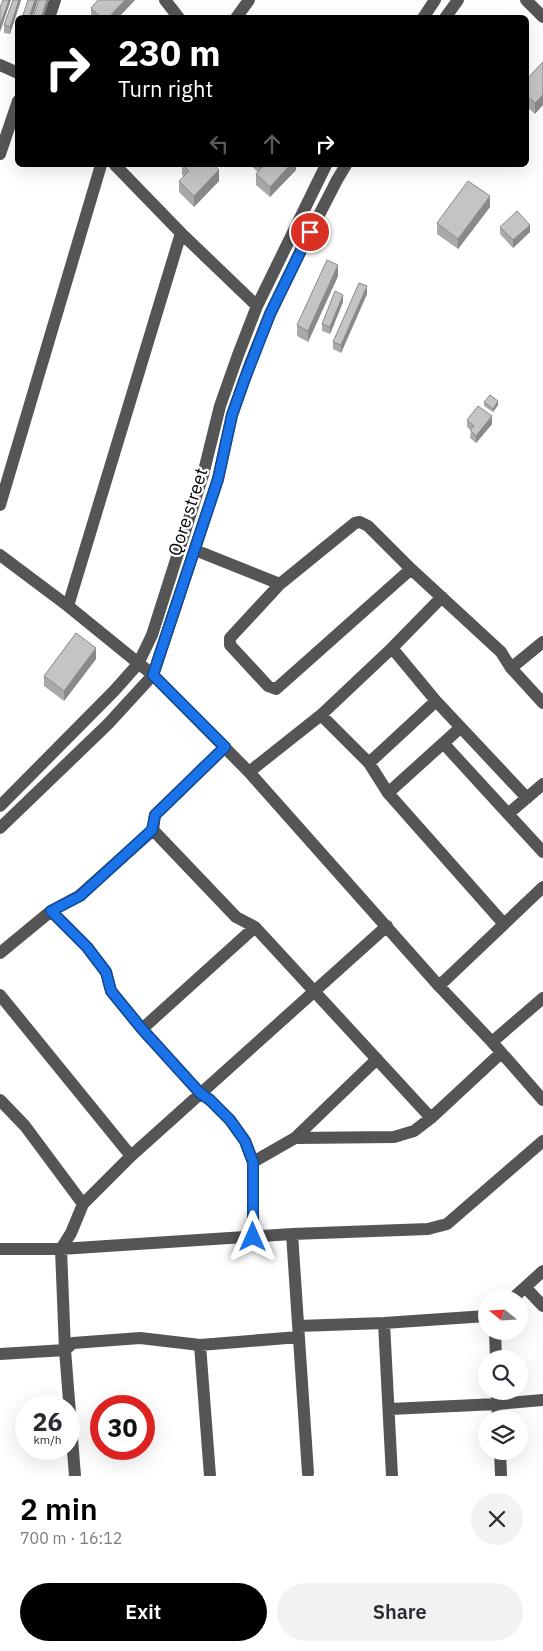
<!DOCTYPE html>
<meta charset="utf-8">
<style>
:root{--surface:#fff;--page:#f2f2f3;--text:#2b2b33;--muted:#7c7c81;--accent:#000}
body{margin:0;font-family:"IBM Plex Sans",sans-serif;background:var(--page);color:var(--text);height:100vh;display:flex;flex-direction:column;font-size:19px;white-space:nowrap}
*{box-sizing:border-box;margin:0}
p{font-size:16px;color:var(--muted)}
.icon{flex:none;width:28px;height:28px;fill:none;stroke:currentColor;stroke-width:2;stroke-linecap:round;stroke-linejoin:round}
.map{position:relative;height:1476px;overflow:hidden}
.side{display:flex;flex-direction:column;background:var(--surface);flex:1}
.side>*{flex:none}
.guide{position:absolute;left:15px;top:15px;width:514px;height:152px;border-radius:8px;box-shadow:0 5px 20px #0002;background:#000;color:#fff;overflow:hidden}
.needle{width:32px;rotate:288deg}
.buttons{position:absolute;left:478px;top:1290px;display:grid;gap:10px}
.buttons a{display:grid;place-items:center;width:50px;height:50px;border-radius:50%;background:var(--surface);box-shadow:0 5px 20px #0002;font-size:25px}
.speed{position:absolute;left:15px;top:1395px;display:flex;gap:10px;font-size:25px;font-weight:700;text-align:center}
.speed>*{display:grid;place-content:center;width:65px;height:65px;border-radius:50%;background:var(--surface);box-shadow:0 5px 20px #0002;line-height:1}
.speed small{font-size:12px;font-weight:400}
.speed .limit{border:8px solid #d22;background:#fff;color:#111}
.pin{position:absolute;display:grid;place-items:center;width:42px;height:42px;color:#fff;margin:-21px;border:2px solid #fff;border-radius:50%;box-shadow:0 1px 5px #0007}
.me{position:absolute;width:55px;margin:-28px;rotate:0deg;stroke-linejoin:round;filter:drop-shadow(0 0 4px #0008)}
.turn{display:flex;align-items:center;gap:18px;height:105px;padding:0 20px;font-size:22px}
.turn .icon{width:65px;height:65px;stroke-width:2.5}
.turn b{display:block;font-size:35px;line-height:42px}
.lanes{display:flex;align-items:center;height:48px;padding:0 20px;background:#0003;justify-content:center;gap:25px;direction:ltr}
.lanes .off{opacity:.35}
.round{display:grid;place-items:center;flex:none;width:52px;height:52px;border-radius:26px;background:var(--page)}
.summary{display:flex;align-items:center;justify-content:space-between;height:85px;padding:0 20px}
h1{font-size:30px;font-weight:600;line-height:38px;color:var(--accent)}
.primary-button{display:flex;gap:10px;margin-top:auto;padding:10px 20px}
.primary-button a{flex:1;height:58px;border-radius:30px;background:var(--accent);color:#fff;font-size:20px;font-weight:600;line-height:58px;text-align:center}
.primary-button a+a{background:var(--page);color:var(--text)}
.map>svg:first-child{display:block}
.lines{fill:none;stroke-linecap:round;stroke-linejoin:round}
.minor{stroke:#555;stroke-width:12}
.wall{fill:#a9a9a9}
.shaded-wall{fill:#898989}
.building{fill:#c4c4c4;stroke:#898989}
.route-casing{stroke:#114b97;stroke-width:12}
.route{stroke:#1a73e8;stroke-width:9}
.labels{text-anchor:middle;stroke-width:4.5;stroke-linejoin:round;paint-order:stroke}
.street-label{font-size:18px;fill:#000;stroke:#fff}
</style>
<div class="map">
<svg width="543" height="1476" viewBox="0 0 543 1476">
<rect width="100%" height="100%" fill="#fff"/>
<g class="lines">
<path class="minor" d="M165 0 179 18
M526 0 543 17
M49 18 55 0
M236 18 249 0
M423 18 435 0
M445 18 458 0
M0 65 18 73
M0 154 18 101
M115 165 181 233 257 306
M0 505 101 165
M195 550 280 584
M0 555 68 606 153 675 249 772 439 986 492 1042 543 1100
M411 569 276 689 268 686 230 645V638L280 584 355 523 360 522 368 526 411 569 501 652 511 668 543 703
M68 606 181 233
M392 648 436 701 527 798
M511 668 543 642
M321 715 369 763 388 793 504 924
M444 744 543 852
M369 763 436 701
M249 772 321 715 392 648 442 597
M388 793 460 728
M0 806 114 691 138 664 152 635 181 544 203 475 220 406 238 355 257 306 326 165
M508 814 543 784
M0 828 108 724 153 675 218 479 232 415 250 364 270 314 301 250 337 180 346 165
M153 830 236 917 255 927 431 1118
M51 911 87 947 106 972 111 991 142 1029 200 1093 210 1100 230 1120 245 1141 253 1162V1237
M0 953 51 911 79 896 153 830 155 815 225 747
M439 986 543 887
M0 995 131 1156
M142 1029 255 927
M492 1042 543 998
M0 1100 25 1126 83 1204
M295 1138 394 1137 414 1131 431 1118 501 1053
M253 1162 295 1138 377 1059
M292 1234 308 1473
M0 1249H61L292 1234 428 1229 447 1224 543 1141
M525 1287 543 1306
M512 1299 543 1271
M384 1323 392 1476
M298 1326 384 1323 486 1316
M495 1331 496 1359
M200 1345 210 1476
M0 1354 65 1350 73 1343 140 1338 200 1345 299 1337
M497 1391 498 1419
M390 1409 497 1404 543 1400
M500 1451 501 1475
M75 1476 65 1350 61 1249 71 1233 83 1204 131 1156 387 926"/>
</g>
<path class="wall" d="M13 0H21L10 34 4 33V25Z
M135 0 118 18H91V8Z
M543 62 535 114 526 106V80Z
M182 165H214L219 181 194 207 179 192V181L184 176 182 175Z
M250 165H296V170L270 197 256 185V174L258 172Z
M490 207 458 249 437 234V223Z
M500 227 530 232 513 248 500 234Z
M338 276 308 342 297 336V325Z
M367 294 341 353 333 349V342Z
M343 302 330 334 322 331V324Z
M484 402 498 405 493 412 484 406Z
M467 420 492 424 476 443 470 438 471 430 467 427Z
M96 659 64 701 44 686V676Z"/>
<path class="shaded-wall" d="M9 0H11L0 32V25Z
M19 0H21L10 34V27Z
M35 0H38L32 18H29Z
M47 0H48V3L43 18H41Z
M125 0H135L118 18H108Z
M543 95V105L535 114V103Z
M290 165H296V170L270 197V187Z
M219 170V181L194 207V196Z
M490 196V207L458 249V239Z
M530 225V232L513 248V240Z
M338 265V276L308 342V331Z
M367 286V294L341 353V345Z
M343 295V302L330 334V327Z
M498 401V405L493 412V409Z
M492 416V424L476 443V436Z
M96 648V659L64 701V691Z"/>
<path class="building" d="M3 0H9L0 25V7Z
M13 0H19L10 27 4 25Z
M28 0H35L29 18H22Z
M39 0H47L41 18H33Z
M98 0H125L108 18H101L91 8Z
M543 62V95L535 103 526 95V80Z
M183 165H214L219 170 194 196 179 181 189 171Z
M258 165H264L261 168Z
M264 165H290L270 187 256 174Z
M468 181 490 196 458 239 437 223Z
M517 211 530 225 513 240 500 227Z
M327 260 338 265 308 331 297 325Z
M359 283 367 286 341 345 333 342Z
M335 291 343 295 330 327 322 324Z
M490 395 498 401 493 409 484 402Z
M478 406 492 416 476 436 470 430 474 426 467 420Z
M76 633 96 648 64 691 44 676Z"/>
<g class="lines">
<defs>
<path id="route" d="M253 1237V1162L245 1141 230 1120 210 1100 200 1093 142 1029 111 991 106 972 87 947 51 911 80 896 152 830 155 815 225 747 153 675 218 479 232 415 244 381 270 314 310 232"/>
</defs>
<use href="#route" class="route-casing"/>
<use href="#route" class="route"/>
</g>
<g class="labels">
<g class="street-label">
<text transform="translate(188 512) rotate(-72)" y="6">Qore street</text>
</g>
</g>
</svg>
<div class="buttons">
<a><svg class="needle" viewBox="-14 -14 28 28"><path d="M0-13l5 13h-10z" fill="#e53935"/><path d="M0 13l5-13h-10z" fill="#7c7c81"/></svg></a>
<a><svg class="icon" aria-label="search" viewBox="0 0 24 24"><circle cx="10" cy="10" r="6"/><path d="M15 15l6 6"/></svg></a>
<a><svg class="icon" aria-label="layers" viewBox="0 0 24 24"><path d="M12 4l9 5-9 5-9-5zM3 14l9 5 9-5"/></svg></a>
</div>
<div class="speed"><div>26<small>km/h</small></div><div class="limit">30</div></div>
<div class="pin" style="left:310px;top:232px;background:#d93025"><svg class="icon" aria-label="arrive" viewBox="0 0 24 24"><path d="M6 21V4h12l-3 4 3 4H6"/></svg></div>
<svg class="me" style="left:253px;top:1237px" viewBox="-20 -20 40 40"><path d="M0-17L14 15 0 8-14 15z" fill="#1a73e8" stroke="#fff" stroke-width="4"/></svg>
<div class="guide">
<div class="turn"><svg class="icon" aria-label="right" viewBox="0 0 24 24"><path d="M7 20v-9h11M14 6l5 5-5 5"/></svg><div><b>230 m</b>Turn right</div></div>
<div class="lanes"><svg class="icon off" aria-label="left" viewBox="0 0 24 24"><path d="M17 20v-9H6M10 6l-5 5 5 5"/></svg><svg class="icon off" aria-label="ahead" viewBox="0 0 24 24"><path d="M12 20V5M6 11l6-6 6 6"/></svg><svg class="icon" aria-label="right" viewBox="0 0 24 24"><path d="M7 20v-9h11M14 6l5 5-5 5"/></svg></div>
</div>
</div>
<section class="side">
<div class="summary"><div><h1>2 min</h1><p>700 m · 16:12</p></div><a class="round"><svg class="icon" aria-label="close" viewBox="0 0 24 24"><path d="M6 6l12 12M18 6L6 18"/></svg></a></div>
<div class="primary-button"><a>Exit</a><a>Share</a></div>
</section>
